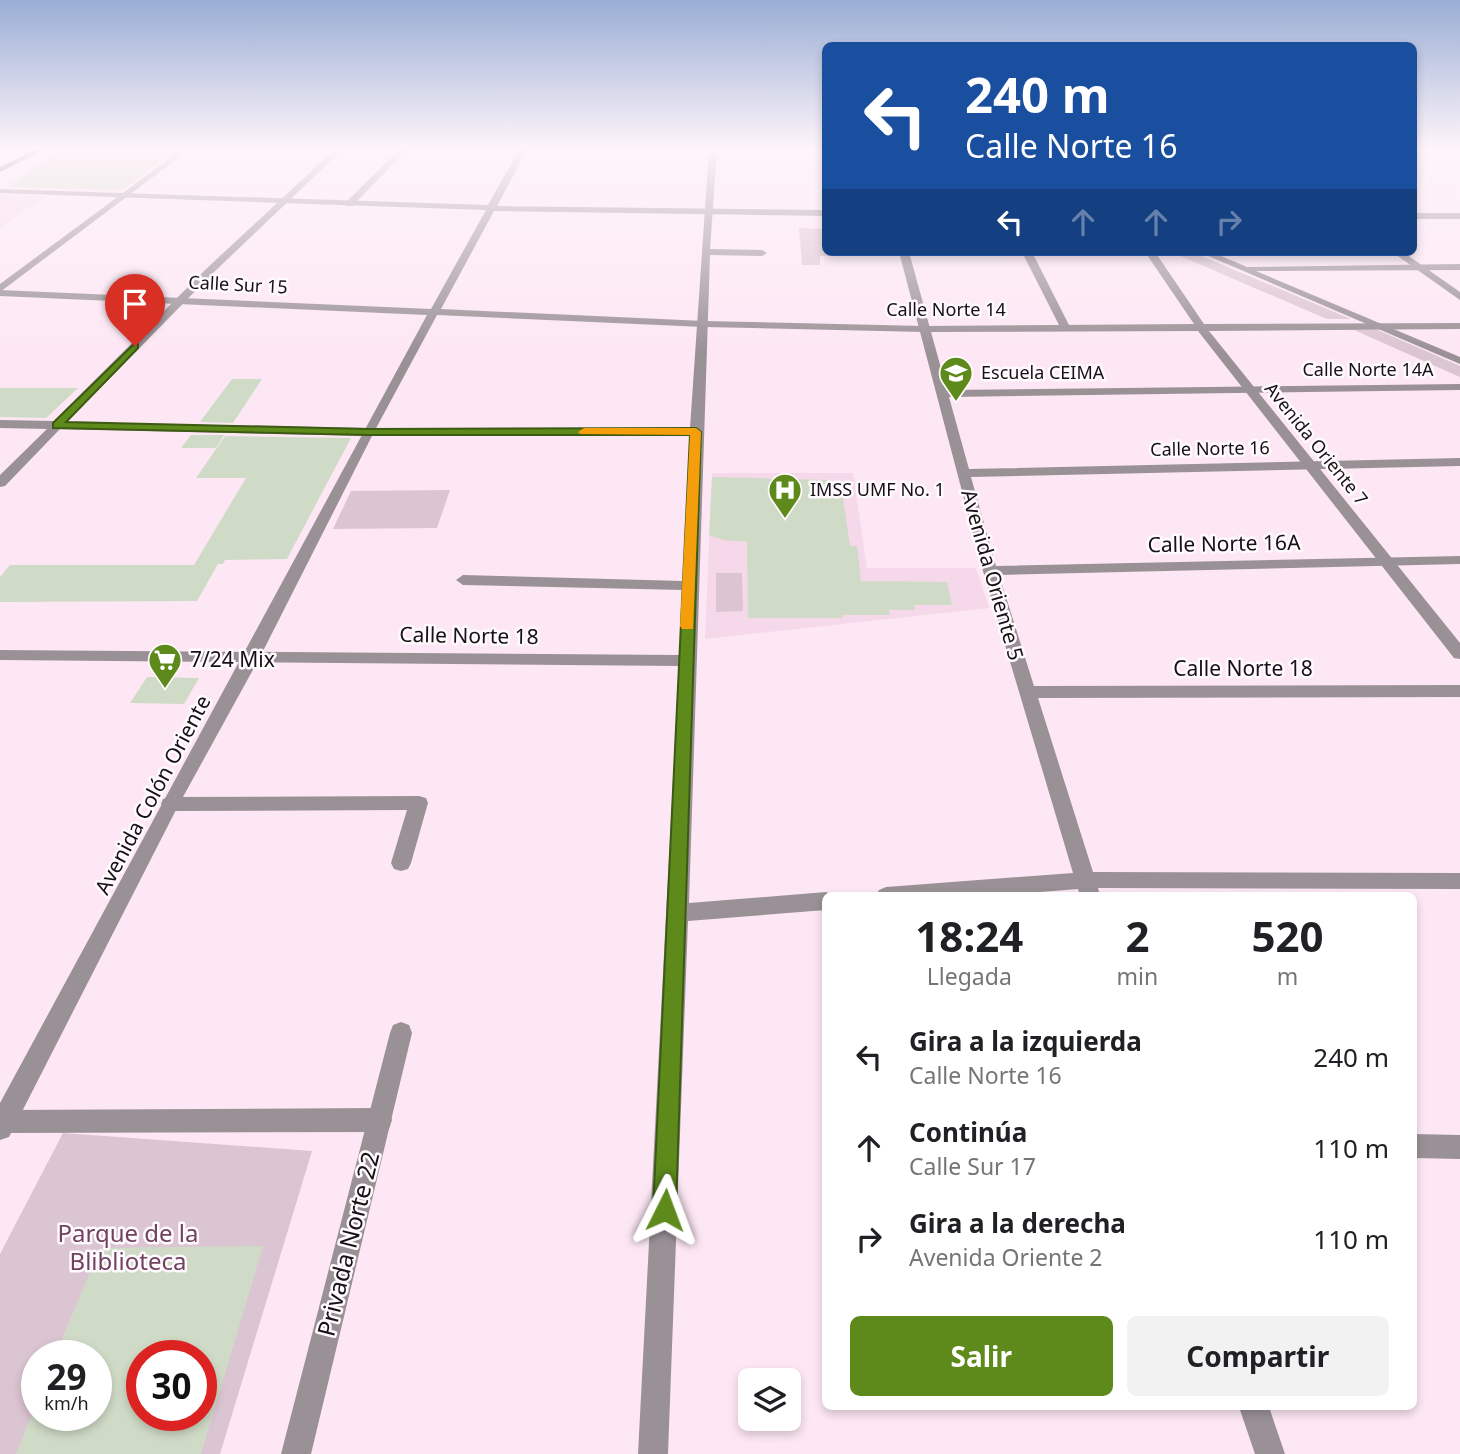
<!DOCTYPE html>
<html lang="es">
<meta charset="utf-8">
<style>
:root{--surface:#fff;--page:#f2f2f2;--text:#202124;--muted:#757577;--accent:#5d8a1b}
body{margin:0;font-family:"Noto Sans",sans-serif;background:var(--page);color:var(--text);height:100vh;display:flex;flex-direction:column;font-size:26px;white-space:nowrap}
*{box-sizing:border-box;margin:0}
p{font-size:23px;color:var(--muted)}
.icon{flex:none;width:38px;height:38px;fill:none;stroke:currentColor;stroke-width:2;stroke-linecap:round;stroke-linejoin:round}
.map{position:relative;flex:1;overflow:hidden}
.panel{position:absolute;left:822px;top:892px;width:595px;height:518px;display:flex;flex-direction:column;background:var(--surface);border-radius:10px;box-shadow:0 4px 10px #0003}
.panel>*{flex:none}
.top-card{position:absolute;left:822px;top:42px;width:595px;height:214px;border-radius:10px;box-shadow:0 4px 10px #0003;background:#1a4fa0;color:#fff;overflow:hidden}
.buttons{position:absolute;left:738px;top:1368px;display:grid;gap:14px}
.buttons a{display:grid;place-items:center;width:63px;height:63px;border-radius:10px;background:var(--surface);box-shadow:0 4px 10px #0003;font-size:35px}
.speed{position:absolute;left:21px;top:1340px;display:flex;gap:14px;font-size:35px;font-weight:700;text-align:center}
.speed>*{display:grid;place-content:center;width:91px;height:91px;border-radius:50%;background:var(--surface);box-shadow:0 4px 10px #0003;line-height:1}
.speed small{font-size:18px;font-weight:400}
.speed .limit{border:10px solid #d22;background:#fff;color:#111}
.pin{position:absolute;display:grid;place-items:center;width:60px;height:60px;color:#fff;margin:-72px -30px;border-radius:50% 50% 50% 0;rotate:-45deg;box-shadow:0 0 7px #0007}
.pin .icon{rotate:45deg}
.me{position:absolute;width:77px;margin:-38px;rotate:3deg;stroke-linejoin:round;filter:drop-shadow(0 0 5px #0008)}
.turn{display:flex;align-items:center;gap:24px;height:147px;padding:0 28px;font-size:32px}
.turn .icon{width:91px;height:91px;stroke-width:2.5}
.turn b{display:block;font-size:49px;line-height:60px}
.lanes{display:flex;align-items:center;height:66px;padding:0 28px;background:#0003;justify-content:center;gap:35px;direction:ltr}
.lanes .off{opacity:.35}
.eta{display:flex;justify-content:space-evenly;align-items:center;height:119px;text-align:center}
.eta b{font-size:42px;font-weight:700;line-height:49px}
.primary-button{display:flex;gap:14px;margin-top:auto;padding:14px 28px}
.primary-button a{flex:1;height:80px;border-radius:10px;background:var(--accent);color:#fff;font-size:28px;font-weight:700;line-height:80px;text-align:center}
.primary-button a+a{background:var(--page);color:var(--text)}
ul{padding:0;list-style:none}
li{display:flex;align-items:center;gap:21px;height:91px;padding:0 28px}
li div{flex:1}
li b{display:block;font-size:26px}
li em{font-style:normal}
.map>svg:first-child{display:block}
.built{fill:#f5d9ea}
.green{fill:#dcc5d2;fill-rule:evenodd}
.building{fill:#d0dbc7;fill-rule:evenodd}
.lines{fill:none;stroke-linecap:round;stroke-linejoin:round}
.pedestrian{fill:#9a9196;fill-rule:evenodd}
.minor{fill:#9a9196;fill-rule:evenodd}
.tertiary{fill:#9a9196;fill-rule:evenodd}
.primary{fill:#55464f;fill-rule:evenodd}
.route{fill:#5d8a1b;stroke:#3c5a12;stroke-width:2}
.slow{fill:#f59e0b}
.labels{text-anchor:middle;stroke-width:5;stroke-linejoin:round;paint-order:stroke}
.far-street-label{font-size:18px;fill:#171014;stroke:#fffafd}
.far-poi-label{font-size:18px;fill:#171014;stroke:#fffafd;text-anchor:start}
.street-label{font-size:21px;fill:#171014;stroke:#fffafd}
.poi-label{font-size:21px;fill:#171014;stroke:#fffafd;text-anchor:start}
.near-park-label{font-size:24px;fill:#714260;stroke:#fffafd}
.near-street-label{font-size:24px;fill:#171014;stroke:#fffafd}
</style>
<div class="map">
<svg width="1460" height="1454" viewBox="0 0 1460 1454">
<rect width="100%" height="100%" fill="#fde7f4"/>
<path class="built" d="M406 150H513L510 155H402Z
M0 195 48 196 0 227Z
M712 473H853L867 568H976L989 608 705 639Z"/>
<path class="green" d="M799 228 826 229V252H885L886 256H820V265H802Z
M1171 252H1192L1351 319H1327Z
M1354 330H1378L1460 366V377Z
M450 490 437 528 333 529 351 491Z
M716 573H742L743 611 716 612Z
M63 1133 312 1151 220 1454H0V1254ZM37 1356H96V1416H37ZM142 1356H201V1416H142Z"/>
<path class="building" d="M59 150H177L122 190 8 187Z
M232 379H262L233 423 200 422Z
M0 388H78L46 418 0 417Z
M191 435H224L216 448H181Z
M225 436 351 438 287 559 225 560 223 564H218L197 601 0 602V577L10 565H194L246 478H196Z
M712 477 827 480 829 497H843L850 546H857L861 581 947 582 952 605H914L915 610H889L890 615H842L843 618H748L747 542 723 540 709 535Z
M147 677 199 678 184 704 130 703Z
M263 1246 201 1454H16L31 1416H96V1356H55L100 1248ZM142 1356H201V1416H142Z"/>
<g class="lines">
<path class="pedestrian" d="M380 1108 389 1111 392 1120 389 1129 380 1132 0 1133V1111L3 1110Z"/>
<path class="minor" d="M181 150H189L0 292V284Z
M334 150H342L212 274 67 422 368 428H690L709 150H717L710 249 762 250 767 253 762 256 710 255 689 903 826 892 834 896H826V910L688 921 668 1454H638L679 666 0 660V650L680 655 683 590 463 585 456 580 463 575 683 581 690 436H368L60 429 5 486 0 487V475L47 429 0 428V420L54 421 205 270Z
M399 150H407L352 206H346V202Z
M1414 213H1460V219H1414Z
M899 252H909L947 390 1460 384V390L949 397 969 469 1460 458V466L971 477 996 566 1460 556V564L999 575 1034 686 1460 685V697L1038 698 1093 872 1460 873V889L1098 888 1100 896H1080L1078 889 991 896H876L879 890 886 887 1073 873 983 571Z
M1022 252H1032L1070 327 1069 329 1060 327Z
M1199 252H1212L1247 267 1460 264V270L1256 271 1460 357V364Z
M419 796 426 798 428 803 411 863 408 869 401 871 394 869 391 863 407 810 170 811 163 809 161 804 163 799 170 797Z
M401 1022 409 1025 412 1033 311 1454H281L390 1033 393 1025Z
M1414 1134 1460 1135V1159L1414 1158Z
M1239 1407H1269L1285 1454H1255Z"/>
<path class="tertiary" d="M519 150H527L497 206 826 210V216L494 211 441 309 704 321 924 326 1194 324 1145 252H1155L1204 324 1460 323V329L1209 331 1460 643V659L1454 658 1198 331 924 332 704 327 437 315 374 432 260 657 178 806 9 1137 0 1140V1103L427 315 0 296V290L431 309 486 210 0 193V189L488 205Z
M1392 252H1403L1460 292V300Z"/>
<path class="primary" d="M35 150H44L0 172V167Z"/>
</g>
<linearGradient id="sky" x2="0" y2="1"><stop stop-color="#9aaed5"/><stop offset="0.42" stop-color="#fef4fa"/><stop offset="1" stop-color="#fef4fa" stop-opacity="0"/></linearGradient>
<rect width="1460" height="353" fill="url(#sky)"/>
<path class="route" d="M135 343 138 344V348L66 422 368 429 696 428 701 432 676 1210 673 1219 665 1222 656 1219 653 1210 690 435H368L53 428V423Z"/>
<path class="slow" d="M584 428H696L701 432 693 629H682L680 626 690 435 580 434 578 432Z"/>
<defs>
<symbol id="school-pin" viewBox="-11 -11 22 30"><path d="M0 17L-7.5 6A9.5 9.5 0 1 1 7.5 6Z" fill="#5d8a1b" stroke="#fffafd"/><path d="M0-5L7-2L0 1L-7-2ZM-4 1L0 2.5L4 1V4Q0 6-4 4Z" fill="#fff"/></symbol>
<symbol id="hospital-pin" viewBox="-11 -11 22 30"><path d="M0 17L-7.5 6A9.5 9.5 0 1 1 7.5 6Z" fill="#5d8a1b" stroke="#fffafd"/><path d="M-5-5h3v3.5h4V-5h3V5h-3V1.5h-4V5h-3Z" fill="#fff"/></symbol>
<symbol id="supermarket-pin" viewBox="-11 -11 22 30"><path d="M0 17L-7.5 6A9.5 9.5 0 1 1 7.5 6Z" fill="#5d8a1b" stroke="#fffafd"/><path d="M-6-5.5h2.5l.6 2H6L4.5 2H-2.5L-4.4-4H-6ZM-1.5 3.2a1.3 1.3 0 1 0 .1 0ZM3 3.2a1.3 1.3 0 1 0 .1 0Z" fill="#fff"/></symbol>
</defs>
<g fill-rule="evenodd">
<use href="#school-pin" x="937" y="354" width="38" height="52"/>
<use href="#hospital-pin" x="766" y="471" width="38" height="52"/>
<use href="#supermarket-pin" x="146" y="641" width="38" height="52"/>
</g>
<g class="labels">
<g class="far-street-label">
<text transform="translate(238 285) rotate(3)" y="6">Calle Sur 15</text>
<text x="946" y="316">Calle Norte 14</text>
<text x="1368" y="376">Calle Norte 14A</text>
<text transform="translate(1316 444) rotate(51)" y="6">Avenida Oriente 7</text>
<text transform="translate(1210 449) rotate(-1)" y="6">Calle Norte 16</text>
</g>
<g class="far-poi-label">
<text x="981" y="379">Escuela CEIMA</text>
<text x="810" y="496">IMSS UMF No. 1</text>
</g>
<g class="street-label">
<text transform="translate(1224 544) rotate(-1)" y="7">Calle Norte 16A</text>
<text transform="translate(992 575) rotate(74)" y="7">Avenida Oriente 5</text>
<text transform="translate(469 636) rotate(1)" y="7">Calle Norte 18</text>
<text x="1243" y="676">Calle Norte 18</text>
<text transform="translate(153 795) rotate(-62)" y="7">Avenida Colón Oriente</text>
</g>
<g class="poi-label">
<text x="190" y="667">7/24 Mix</text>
</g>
<g class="near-park-label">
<text x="128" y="1242">Parque de la<tspan x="128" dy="28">Bliblioteca</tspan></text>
</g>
<g class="near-street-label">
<text transform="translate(349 1244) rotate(-76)" y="8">Privada Norte 22</text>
</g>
</g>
</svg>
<div class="buttons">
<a><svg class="icon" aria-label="layers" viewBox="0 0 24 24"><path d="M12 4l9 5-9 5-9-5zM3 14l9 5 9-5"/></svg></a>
</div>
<div class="speed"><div>29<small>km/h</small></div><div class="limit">30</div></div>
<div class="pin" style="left:135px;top:346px;background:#d93025"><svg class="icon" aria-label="arrive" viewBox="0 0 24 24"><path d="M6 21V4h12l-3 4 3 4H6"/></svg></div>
<svg class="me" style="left:665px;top:1210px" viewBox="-20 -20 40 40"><path d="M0-17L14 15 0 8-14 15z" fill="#5d8a1b" stroke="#fff" stroke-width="4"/></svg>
<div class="top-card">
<div class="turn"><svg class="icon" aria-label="left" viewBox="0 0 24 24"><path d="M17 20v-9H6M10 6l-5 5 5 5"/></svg><div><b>240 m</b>Calle Norte 16</div></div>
<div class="lanes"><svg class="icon" aria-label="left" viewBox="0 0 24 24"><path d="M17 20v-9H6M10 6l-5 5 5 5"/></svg><svg class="icon off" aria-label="ahead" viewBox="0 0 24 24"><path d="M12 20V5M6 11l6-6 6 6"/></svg><svg class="icon off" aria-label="ahead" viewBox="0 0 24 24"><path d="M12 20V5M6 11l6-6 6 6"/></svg><svg class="icon off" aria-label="right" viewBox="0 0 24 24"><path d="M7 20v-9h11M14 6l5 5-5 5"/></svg></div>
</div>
<section class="panel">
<div class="eta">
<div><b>18:24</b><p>Llegada</p></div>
<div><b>2</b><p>min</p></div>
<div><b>520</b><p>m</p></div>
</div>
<ul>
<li><svg class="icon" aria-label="left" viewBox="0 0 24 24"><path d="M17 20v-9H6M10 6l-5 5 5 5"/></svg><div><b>Gira a la izquierda</b><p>Calle Norte 16</p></div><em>240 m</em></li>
<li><svg class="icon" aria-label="ahead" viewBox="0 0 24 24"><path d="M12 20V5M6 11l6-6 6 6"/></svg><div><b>Continúa</b><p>Calle Sur 17</p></div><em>110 m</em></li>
<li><svg class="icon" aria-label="right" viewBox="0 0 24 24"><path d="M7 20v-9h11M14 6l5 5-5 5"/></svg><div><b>Gira a la derecha</b><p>Avenida Oriente 2</p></div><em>110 m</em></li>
</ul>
<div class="primary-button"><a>Salir</a><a>Compartir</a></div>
</section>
</div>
